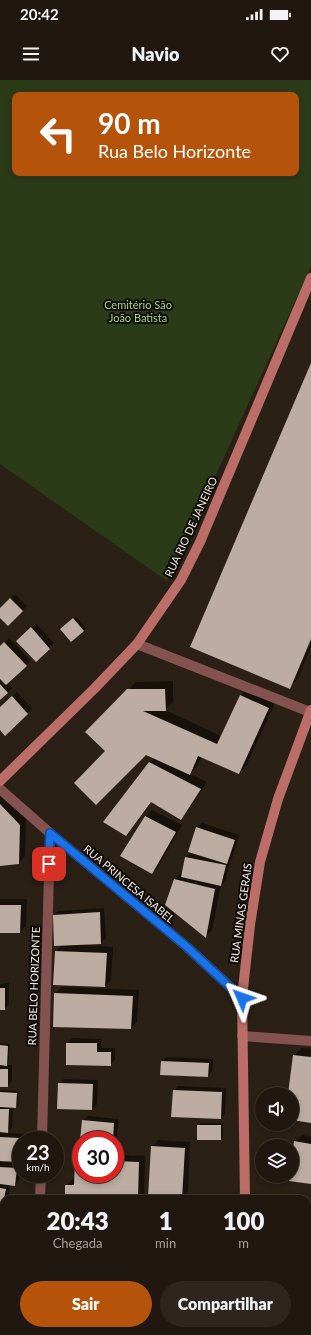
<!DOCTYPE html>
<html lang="pt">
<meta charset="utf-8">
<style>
:root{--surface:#201810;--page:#2d251e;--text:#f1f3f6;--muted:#a2a09f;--line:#3d3730;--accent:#b45309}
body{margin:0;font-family:Lato,sans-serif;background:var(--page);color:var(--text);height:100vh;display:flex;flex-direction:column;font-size:15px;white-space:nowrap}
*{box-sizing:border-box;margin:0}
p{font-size:13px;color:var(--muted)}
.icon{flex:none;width:22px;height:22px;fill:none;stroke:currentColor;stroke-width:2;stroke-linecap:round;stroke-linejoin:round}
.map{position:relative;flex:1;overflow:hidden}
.panel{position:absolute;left:0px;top:1115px;width:311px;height:140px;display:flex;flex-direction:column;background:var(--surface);border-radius:12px 12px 0 0;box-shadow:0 2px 6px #0003,0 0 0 1px var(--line)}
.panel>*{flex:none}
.guide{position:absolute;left:12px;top:12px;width:287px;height:84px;border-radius:8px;box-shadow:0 2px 6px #0003,0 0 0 1px var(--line);background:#b45309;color:#fff;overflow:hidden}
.tools{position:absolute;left:255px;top:1007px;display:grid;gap:8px}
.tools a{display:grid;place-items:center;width:44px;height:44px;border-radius:50%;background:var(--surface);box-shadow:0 2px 6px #0003,0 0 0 1px var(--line);font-size:20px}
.speed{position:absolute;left:12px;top:1051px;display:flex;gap:8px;font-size:20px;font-weight:700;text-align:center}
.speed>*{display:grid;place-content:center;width:52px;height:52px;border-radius:50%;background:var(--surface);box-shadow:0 2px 6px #0003,0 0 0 1px var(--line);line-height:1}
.speed small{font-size:10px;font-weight:400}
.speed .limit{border:6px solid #d22;background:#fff;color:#111}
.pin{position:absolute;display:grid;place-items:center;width:34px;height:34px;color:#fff;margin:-17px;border-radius:8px;box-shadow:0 2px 6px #0006}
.me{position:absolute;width:44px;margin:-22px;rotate:313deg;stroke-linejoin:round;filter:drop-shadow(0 0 3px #0008)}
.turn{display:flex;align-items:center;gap:14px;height:84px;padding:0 20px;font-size:18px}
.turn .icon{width:52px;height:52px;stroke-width:2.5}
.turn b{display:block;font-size:28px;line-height:34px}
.eta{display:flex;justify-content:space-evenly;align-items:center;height:68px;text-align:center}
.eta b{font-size:24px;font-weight:800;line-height:28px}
.action{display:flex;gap:8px;margin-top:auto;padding:8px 20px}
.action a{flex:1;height:46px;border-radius:24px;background:var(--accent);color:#fff;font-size:16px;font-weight:800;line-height:46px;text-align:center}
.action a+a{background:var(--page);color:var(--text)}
.status{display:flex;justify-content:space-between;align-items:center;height:28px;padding:0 20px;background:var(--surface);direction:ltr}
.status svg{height:11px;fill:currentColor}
header{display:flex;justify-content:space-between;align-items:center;height:52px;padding:0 20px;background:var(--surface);font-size:18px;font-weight:800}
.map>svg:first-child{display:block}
.green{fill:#2b3b18;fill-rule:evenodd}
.shadow{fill:#0007}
.building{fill:#bcaca1}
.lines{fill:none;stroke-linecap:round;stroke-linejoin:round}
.lane{stroke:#84534f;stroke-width:10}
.street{stroke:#84534f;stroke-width:10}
.secondary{stroke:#bb6d67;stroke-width:10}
.route-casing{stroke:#114b97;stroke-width:10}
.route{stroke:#1a73e8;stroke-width:7}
.labels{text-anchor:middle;stroke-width:4;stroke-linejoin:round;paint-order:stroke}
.park-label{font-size:11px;fill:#a7d07d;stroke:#0f0b07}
.street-label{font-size:11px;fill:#f2ebe4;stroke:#0f0b07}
</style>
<div class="status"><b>20:42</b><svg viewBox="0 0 49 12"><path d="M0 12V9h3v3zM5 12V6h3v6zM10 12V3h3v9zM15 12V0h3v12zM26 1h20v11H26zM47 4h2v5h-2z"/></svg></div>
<header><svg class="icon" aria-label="menu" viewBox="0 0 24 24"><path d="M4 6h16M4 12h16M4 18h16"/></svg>Navio<svg class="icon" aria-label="heart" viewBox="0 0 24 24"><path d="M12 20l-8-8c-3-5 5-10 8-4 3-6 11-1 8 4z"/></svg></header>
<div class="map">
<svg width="311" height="1255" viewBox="0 0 311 1255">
<rect width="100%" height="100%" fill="#2a2016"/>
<path class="green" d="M0 0H311V186L199 432 167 501 0 384ZM15 15H296V93H15Z"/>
<path class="shadow" d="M311 286V556L292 600H295L311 561V567L297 600 289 607Z
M15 514 27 526 8 545 0 536V529Z
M76 537 86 548 72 561 61 549Z
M36 544 54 563 36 581 17 561Z
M9 558 30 581 7 602 12 608 0 619V567Z
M173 601V622L165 630 221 656 240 616 248 608 276 621 246 686 239 693 202 676 197 686 190 694 207 702 187 732 181 738 152 722 132 748 126 755 149 683 154 678 146 674 107 671 87 652 136 602Z
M17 612 32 629 5 654 0 649V628Z
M1 712 26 739 25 776 19 783 0 785V713Z
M152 730 182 745 158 787 152 793 146 737Z
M202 743 239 755 232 778 230 780 226 800 221 805 212 850 206 856 166 825 175 799 181 793H183L186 777 192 772 197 748Z
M0 819H27L26 846 19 852H0Z
M104 828 106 858 101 863 83 864V865L113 867 111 900 105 906 54 904 56 871 62 865 54 835 58 831Z
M9 903V924L4 929H0V904Z
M62 907 139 910 137 942 131 948 55 913Z
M72 958 101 959V968H115V980L110 985 67 984V963Z
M0 963 10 964 8 983 6 985H12V1001L8 1006H0Z
M302 968 311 969V1042L292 1039V1014H289L294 975Z
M167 977 213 979 212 992 208 996 162 981Z
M64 999 98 1000 97 1024 92 1029 59 1004Z
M178 1006 226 1008 225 1034 220 1038 174 1010Z
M1 1010 19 1011 18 1025 16 1027H13L12 1047 6 1053 24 1054V1060H21V1078L18 1081 1 1080V1082L21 1084 19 1100 15 1105 10 1104 8 1118 17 1119H4V1251H19L18 1255H0V1011Z
M88 1036 119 1039 116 1060 115 1062V1060H81V1062L83 1041Z
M200 1043H223V1057L221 1059 198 1046Z
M302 1055 311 1057V1103L291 1096H292L295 1062Z
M158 1060 190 1062 188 1111 182 1118 152 1067Z
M115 1075 145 1076 144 1119H66V1106L73 1099H76V1080L81 1076V1094H115Z
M311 1129V1170H307V1133Z
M307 1175V1183H311V1215L307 1214Z
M307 1237H311V1255H280V1251H307Z
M120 1251H142V1255H120Z"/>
<path class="building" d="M311 283V559L290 609 190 567Z
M10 518 23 531 8 546 0 538V528Z
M73 538 84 551 71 562 60 549Z
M31 547 50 569 36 582 16 561Z
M4 562 27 586 6 605 0 599V566Z
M0 604 8 613 0 620Z
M127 609H165L166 631H143L217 664 240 615 269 628 239 694 198 676 190 695 146 675 96 725 74 703 105 671 85 652Z
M12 616 28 634 5 656 0 650V627Z
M149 682 201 709 181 740 151 722 126 756 103 742Z
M0 724 20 745 19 784 0 786Z
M145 736 176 752 152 794 120 776Z
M196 747 235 760 227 784 188 772Z
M185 777 226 785 221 806 181 797Z
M174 799 215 809 206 858 165 825Z
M0 825H21L20 853H0Z
M100 832 101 864 54 866 53 835Z
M55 871 107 873 105 907 53 905Z
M0 908H5V930H0Z
M54 913 133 916 131 949 53 947Z
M66 963H97V972H111V986L66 985Z
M0 965 8 966 7 986 0 985Z
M293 975 311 977V1043L292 1040V1014H288Z
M161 981 209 983 208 997 160 995Z
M0 989H8V1007H0Z
M58 1003 93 1004 92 1030 57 1029Z
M173 1010 222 1012 221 1039 171 1037Z
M0 1012 17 1013 16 1028 0 1027Z
M0 1029H9L8 1053 0 1052Z
M82 1040 114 1043 113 1060H80Z
M197 1045H221V1060H197Z
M0 1057 20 1058 19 1082 0 1081Z
M294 1061 311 1064V1104L289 1101 290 1096H292V1078Z
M151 1066 185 1068 182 1119 148 1117Z
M75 1080H81V1094H115V1081L139 1082 138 1119H65V1105H74Z
M0 1087 17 1088 15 1106 0 1104Z
M0 1108 6 1109 4 1119V1132H0Z
M307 1134H311V1171H307Z
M0 1137H4L3 1160 0 1159Z
M0 1160 4 1161V1181L0 1180Z
M0 1182H4V1216H0Z
M307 1189 311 1190V1216L307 1215Z
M0 1220 4 1221V1251H16L15 1255H0Z
M307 1243H311V1255H279V1251H307Z
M119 1251H138V1255H119Z"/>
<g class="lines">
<path class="lane" d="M137 564 310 632
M242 956 311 961"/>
<path class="street" d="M0 709 50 753 187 867 242 918
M42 1060 50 753
M40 1119 41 1094
M36 1255V1251"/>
<path class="secondary" d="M0 701 94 609 137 564 181 500 200 462 311 198
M245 1119 242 918 250 845 260 782 278 719 311 630
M247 1251V1255"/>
</g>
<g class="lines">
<defs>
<path id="route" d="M49 784 50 753 187 867 242 918"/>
</defs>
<use href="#route" class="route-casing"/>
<use href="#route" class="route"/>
</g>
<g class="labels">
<g class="park-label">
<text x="138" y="229">Cemitério São<tspan x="138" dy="13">João Batista</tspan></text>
</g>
<g class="street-label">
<text transform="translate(191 447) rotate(-65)" y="4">RUA RIO DE JANEIRO</text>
<text transform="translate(129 804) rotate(40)" y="4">RUA PRINCESA ISABEL</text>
<text transform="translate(241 833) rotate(-82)" y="4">RUA MINAS GERAIS</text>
<text transform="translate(34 906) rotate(-88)" y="4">RUA BELO HORIZONTE</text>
</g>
</g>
</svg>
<div class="tools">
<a><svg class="icon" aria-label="sound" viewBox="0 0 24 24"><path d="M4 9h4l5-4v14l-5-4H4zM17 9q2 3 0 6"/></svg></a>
<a><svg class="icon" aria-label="layers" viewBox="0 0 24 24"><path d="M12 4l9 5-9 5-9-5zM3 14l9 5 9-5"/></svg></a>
</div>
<div class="speed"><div>23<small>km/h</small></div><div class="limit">30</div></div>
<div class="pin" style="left:49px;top:784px;background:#d93025"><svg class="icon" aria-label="arrive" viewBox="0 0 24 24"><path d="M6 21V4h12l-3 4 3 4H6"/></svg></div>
<svg class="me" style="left:242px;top:918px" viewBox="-20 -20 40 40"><path d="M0-17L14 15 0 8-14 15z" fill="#1a73e8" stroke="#fff" stroke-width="4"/></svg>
<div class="guide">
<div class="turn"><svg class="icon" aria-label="left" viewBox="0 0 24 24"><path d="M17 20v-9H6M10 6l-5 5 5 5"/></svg><div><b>90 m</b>Rua Belo Horizonte</div></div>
</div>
<section class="panel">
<div class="eta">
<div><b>20:43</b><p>Chegada</p></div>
<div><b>1</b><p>min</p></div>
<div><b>100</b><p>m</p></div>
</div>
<div class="action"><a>Sair</a><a>Compartilhar</a></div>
</section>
</div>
